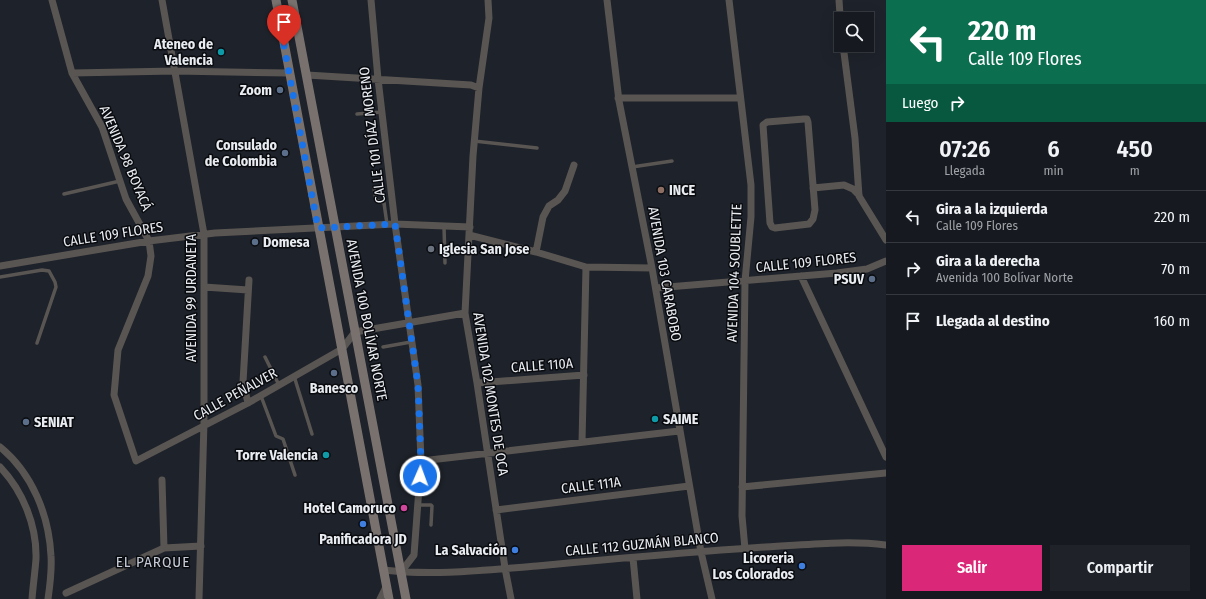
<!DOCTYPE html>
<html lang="es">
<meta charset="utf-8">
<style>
:root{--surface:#161a20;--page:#1f2329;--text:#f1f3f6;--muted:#9ea1a5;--line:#35383e;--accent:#db2777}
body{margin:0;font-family:"Fira Sans Condensed",sans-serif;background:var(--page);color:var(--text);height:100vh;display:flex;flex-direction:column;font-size:15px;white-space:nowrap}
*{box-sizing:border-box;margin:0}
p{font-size:13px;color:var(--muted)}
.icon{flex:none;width:22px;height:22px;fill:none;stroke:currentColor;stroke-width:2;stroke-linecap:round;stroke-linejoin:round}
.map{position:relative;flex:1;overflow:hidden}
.side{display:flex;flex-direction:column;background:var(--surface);width:320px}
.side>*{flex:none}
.hud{background:#0b6e4f;color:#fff;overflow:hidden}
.fabs{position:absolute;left:834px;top:12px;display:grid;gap:8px}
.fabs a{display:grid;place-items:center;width:40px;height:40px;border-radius:0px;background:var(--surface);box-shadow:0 4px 16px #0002,0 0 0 1px var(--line);font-size:20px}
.pin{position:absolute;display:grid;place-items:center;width:34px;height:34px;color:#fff;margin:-41px -17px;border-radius:50% 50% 50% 0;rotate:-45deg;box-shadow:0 0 4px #0007}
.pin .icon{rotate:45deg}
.me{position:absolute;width:44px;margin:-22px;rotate:2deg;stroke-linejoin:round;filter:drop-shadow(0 0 3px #0008)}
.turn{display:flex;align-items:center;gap:14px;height:84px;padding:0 16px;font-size:18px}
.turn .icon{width:52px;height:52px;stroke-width:2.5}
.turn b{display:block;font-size:28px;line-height:34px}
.then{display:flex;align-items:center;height:38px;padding:0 16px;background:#0003;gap:8px;font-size:15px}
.eta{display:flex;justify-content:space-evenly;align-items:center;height:68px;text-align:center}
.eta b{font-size:24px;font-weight:600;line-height:28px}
.action{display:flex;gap:8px;margin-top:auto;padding:8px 16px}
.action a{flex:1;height:46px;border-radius:0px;background:var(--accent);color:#fff;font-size:16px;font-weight:600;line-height:46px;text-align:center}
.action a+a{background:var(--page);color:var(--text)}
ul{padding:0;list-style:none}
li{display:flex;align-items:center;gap:12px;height:52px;padding:0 16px;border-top:1px solid var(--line)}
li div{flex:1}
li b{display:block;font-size:15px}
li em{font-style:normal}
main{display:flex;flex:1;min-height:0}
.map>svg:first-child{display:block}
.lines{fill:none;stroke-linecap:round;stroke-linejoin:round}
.service{stroke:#595552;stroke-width:3.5}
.minor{stroke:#595552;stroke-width:7}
.secondary{stroke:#79716e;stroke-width:9}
.route{stroke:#1a73e8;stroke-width:7;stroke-dasharray:0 12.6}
.culture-dot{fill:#0f9aa8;stroke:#090b0f;stroke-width:1.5}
.service-dot{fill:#5c6f8a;stroke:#090b0f;stroke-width:1.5}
.education-dot{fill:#8d6e63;stroke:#090b0f;stroke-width:1.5}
.worship-dot{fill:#6b7280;stroke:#090b0f;stroke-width:1.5}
.hotel-dot{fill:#d1479c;stroke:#090b0f;stroke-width:1.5}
.shop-dot{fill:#3f7fe0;stroke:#090b0f;stroke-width:1.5}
.labels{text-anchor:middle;stroke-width:3;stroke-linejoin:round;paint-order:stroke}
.poi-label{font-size:14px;font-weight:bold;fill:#e9ecf1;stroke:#090b0f;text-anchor:end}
.street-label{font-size:14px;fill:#e9ecf1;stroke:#090b0f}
.neighbourhood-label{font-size:15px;letter-spacing:1px;fill:#c4c9d4;stroke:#090b0f}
</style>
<main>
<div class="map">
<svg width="886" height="599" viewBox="0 0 886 599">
<rect width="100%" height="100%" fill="#1e222a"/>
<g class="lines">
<path class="service" d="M357 114 382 112
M474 141 537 148
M632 167 672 161
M374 188 376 200 384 203 387 224
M64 194 120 181
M444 226 445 263
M0 277 42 270 49 271 55 282 56 287 37 343
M383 347 411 342
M265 357 279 385
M294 376 312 434
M261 396 276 436 283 439 295 475
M418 505H431L432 506 431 525"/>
<path class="minor" d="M52 0 72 73 102 127 126 199 149 241 151 256 148 276 118 350 114 395 136 461 248 403 342 349 355 332 465 313
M162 0 204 234V422L199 599
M371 0 378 79 395 224 418 385 421 461 414 555 401 572
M488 0 489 18 479 88 473 156 465 313 477 383 505 568 511 599
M607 0 619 101 652 268 701 552 712 599
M729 0 751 185V217L745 281 742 516 745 549
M839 0 841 30
M843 45 855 138 859 196 886 240
M72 73 175 71 289 73
M307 75 471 85 479 88
M618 98H740
M804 119H807L808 122 815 210 813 219 809 224 775 228 772 227 770 223 763 125 767 122Z
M813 188 844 185 853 189 859 195
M469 235 536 252 586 267 652 268
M536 252 543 217 549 206 558 200 565 191 574 165
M0 266 149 241 215 233 395 224 470 227
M801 276 886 457
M204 287 248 290
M656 288 837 273 867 269 886 261
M477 383 584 375
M248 403 243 382 249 280
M582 442 586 267
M0 447C32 473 49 515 51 556 52 570 50 585 48 599
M421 461 679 431
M0 467C23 491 37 526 36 559 35 572 33 586 32 599
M162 480 164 548
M742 487 886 473
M496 510 689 486
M633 558 637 599
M383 570C434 576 486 570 537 566 613 559 689 552 765 547 806 545 846 540 886 545
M66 593 164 548 201 546
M380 599 386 587"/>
<path class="secondary" d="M276 0 389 599
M292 0 406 599"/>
</g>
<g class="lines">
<path class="route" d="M284 46 318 228 395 224 418 385 421 462 420 476"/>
</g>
<g class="culture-dot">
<circle cx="221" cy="52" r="4"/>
<circle cx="655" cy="419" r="4"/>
<circle cx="326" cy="455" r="4"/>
</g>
<g class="service-dot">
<circle cx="280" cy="90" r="4"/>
<circle cx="285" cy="153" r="4"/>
<circle cx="255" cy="242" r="4"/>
<circle cx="872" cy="279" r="4"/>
<circle cx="334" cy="373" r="4"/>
<circle cx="26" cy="422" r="4"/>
</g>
<circle class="education-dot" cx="661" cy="190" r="4"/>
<circle class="worship-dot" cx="431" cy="249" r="4"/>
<circle class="hotel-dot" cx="404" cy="508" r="4"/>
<g class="shop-dot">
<circle cx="363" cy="524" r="4"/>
<circle cx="515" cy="550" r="4"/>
<circle cx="802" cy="566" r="4"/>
</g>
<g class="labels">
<g class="poi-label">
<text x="213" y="49">Ateneo de<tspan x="213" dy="16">Valencia</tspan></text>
<text x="272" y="95">Zoom</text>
<text x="277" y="150">Consulado<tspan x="277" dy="16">de Colombia</tspan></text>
<text x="669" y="195" text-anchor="start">INCE</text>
<text x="263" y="247" text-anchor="start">Domesa</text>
<text x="439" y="254" text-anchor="start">Iglesia San Jose</text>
<text x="864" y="284">PSUV</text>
<text x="334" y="393" text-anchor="middle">Banesco</text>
<text x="663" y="424" text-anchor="start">SAIME</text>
<text x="34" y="427" text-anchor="start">SENIAT</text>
<text x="318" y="460">Torre Valencia</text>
<text x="396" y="513">Hotel Camoruco</text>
<text x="363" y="544" text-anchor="middle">Panificadora JD</text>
<text x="507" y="555">La Salvación</text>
<text x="794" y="563">Licoreria<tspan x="794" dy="16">Los Colorados</tspan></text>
</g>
<g class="street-label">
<text transform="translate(372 135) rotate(-97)" y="5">CALLE 101 DÍAZ MORENO</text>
<text transform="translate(126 158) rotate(67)" y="5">AVENIDA 98 BOYACÁ</text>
<text transform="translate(113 234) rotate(-9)" y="5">CALLE 109 FLORES</text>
<text transform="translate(806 262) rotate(-6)" y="5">CALLE 109 FLORES</text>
<text transform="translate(734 273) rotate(-88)" y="5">AVENIDA 104 SOUBLETTE</text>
<text transform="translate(665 274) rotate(80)" y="5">AVENIDA 103 CARABOBO</text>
<text transform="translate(191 298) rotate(-90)" y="5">AVENIDA 99 URDANETA</text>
<text transform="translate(367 320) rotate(79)" y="5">AVENIDA 100 BOLÍVAR NORTE</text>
<text transform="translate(542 365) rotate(-4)" y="5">CALLE 110A</text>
<text transform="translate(235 394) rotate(-29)" y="5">CALLE PEÑALVER</text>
<text transform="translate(491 394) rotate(81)" y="5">AVENIDA 102 MONTES DE OCA</text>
<text transform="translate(591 485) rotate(-7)" y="5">CALLE 111A</text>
<text transform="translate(642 544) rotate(-5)" y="5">CALLE 112 GUZMÁN BLANCO</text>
</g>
<g class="neighbourhood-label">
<text x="153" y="567">EL PARQUE</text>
</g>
</g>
</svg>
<div class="fabs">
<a><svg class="icon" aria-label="search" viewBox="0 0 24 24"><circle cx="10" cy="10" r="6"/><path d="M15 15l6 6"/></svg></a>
</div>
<div class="pin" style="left:284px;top:46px;background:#d93025"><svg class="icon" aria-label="arrive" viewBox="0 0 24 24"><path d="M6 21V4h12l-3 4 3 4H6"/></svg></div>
<svg class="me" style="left:420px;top:476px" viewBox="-20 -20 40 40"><circle r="17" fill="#1a73e8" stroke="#fff" stroke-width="3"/><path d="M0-11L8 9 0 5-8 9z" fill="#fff"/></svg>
</div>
<section class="side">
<div class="hud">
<div class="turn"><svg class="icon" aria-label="left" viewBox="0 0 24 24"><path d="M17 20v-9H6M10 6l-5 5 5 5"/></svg><div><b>220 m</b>Calle 109 Flores</div></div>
<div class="then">Luego<svg class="icon" aria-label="right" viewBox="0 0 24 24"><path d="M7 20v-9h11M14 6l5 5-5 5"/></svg></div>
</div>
<div class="eta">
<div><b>07:26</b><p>Llegada</p></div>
<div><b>6</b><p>min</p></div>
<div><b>450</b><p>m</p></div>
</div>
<ul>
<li><svg class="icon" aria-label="left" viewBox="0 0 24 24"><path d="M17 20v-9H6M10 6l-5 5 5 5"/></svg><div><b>Gira a la izquierda</b><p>Calle 109 Flores</p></div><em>220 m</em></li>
<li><svg class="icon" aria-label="right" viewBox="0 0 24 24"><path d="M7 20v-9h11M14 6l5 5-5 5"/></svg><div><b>Gira a la derecha</b><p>Avenida 100 Bolívar Norte</p></div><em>70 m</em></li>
<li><svg class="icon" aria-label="arrive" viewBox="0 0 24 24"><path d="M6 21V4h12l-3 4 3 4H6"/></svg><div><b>Llegada al destino</b></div><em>160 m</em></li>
</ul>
<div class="action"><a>Salir</a><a>Compartir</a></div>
</section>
</main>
